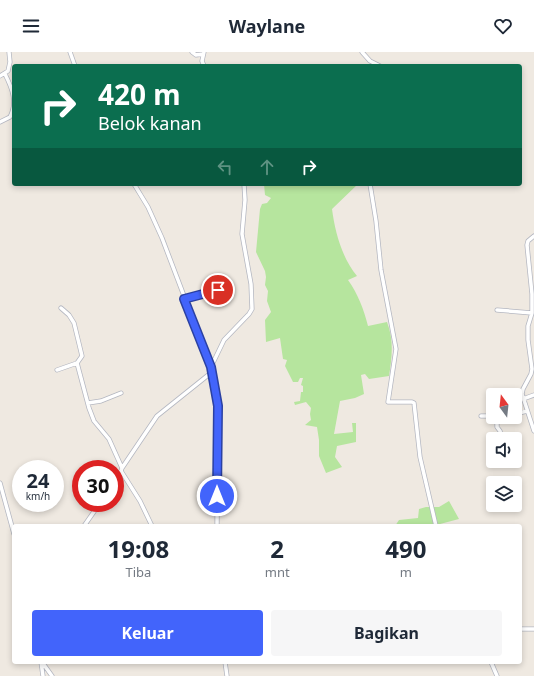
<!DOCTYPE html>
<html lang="id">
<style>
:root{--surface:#fff;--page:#f6f6f7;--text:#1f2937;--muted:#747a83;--accent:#4264fb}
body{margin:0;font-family:"Noto Sans",sans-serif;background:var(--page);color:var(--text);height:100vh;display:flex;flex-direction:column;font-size:15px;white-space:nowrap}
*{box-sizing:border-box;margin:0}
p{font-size:13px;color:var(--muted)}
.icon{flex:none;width:22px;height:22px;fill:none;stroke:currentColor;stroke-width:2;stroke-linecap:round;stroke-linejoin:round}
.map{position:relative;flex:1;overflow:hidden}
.details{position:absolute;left:12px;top:472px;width:510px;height:140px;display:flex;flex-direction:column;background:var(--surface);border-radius:4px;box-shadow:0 2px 6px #0003}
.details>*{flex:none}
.top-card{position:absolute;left:12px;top:12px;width:510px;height:122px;border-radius:4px;box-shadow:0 2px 6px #0003;background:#0b6e4f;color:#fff;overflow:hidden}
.needle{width:26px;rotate:345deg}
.tools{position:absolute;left:486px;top:336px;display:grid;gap:8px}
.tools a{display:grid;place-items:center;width:36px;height:36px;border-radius:4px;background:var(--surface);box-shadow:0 2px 6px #0003;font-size:20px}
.speed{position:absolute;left:12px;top:408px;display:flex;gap:8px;font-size:20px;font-weight:700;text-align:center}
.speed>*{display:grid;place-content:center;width:52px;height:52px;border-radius:50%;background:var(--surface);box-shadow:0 2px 6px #0003;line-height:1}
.speed small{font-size:10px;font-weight:400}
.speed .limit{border:6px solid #d22;background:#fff;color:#111}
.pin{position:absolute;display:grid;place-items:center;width:34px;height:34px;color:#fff;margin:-17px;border:2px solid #fff;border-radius:50%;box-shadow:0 1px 4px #0007}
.me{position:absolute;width:44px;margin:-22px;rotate:0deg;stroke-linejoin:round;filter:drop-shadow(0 0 3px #0008)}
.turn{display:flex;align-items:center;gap:14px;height:84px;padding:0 20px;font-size:18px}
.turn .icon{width:52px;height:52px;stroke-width:2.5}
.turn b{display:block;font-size:28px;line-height:34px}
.lanes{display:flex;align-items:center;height:38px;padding:0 20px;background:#0003;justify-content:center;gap:20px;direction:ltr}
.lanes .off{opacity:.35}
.eta{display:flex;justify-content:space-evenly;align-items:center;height:68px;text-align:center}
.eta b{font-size:24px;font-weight:700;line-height:28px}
.action{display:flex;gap:8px;margin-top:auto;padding:8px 20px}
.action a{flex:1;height:46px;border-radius:4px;background:var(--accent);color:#fff;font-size:16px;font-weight:700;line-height:46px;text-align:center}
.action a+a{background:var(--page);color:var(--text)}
header{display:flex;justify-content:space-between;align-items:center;height:52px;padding:0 20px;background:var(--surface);font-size:18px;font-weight:700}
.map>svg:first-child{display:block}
.green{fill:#b6e59e}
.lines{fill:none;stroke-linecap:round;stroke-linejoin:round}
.street-casing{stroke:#b4b7c1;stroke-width:5}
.street{stroke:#fff;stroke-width:3.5}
.route-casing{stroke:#2b41a3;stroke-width:10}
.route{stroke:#4264fb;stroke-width:7}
</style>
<header><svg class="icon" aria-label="menu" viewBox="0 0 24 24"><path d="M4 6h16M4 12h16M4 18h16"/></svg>Waylane<svg class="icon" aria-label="heart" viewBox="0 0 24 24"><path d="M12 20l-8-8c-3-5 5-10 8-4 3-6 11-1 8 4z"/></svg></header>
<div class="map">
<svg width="534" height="624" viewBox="0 0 534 624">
<rect width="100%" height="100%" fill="#efe9e1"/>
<path class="green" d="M264 132H358L332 157C335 180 342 206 357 224L348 228C358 242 364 258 368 274L387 270C394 288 392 305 389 324L369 327 365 322 361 323 364 342 355 346 340 349 334 382 353 380 352 371H356V390L337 394 335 405 342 415 326 421 319 404V388L317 375 305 373 311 368 310 362 311 356 306 350 295 353 294 350 300 349 301 340H303V334L301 333 303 326H300L298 330H293L285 314 287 308 283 307 280 286 266 290 265 268 271 260 267 249 268 239 265 233 266 225 265 219 256 200 260 157 262 152 267 151 271 146 265 143Z
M449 449 459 467 440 472V474H395L399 468 418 466 419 457 426 455H439Z"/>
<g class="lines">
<defs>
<path id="street" d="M70 0 75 14
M192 0 196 3 203 2
M204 0 202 9 204 14
M362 0 370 9 380 14
M0 24 8 19 10 10 9 0
M0 70 10 65C18 50 12 36 5 22
M134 132 148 155 162 186 211 315
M370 132 376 169 381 218 396 297 388 350H412L414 351 420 405 436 474
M534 184 528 189 527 193 532 242V261L528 274V288L532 317 531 322 523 337 522 342 534 379
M184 247 218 238
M61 256 69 263 74 271 82 304 77 311
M497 258 532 261
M57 318 77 311 89 356 94 369 109 387 122 416
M523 347 534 343
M88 351 101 349 121 341
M515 362 527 359
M481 364H493
M497 365V375L500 379 502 387
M115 428 121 419
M0 431 14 482
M84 474 100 451
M152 474 140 449 121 419 122 416 157 364 212 320
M217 474 218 354 211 315 224 288 249 262 252 257 251 232 242 182 245 148 244 132
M520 577H534
M41 610 43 624
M42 610 52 624
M225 610 227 624
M491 610 497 624"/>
</defs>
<use href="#street" class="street-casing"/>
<use href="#street" class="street"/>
</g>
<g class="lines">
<defs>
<path id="route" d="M217 444 218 354 211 315 184 247 218 238"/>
</defs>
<use href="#route" class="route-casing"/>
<use href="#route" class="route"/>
</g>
</svg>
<div class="tools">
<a><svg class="needle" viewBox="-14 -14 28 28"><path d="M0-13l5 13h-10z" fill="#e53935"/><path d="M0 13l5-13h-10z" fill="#747a83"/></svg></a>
<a><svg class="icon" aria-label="sound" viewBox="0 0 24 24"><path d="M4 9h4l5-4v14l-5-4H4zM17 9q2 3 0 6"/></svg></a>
<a><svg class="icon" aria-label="layers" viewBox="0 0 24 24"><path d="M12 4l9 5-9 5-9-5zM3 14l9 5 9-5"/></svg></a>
</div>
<div class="speed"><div>24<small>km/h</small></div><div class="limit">30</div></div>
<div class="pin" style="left:218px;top:238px;background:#d93025"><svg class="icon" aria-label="arrive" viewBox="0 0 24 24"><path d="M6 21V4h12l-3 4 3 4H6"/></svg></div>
<svg class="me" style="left:217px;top:444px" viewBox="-20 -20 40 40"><circle r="17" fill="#4264fb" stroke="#fff" stroke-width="3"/><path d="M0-11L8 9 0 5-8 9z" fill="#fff"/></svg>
<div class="top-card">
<div class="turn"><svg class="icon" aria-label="right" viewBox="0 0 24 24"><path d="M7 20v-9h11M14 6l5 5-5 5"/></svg><div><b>420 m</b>Belok kanan</div></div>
<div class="lanes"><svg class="icon off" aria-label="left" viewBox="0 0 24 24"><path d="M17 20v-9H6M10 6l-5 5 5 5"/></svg><svg class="icon off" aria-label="ahead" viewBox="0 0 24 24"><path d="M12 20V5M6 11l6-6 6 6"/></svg><svg class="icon" aria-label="right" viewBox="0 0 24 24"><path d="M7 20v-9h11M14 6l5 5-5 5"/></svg></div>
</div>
<section class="details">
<div class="eta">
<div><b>19:08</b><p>Tiba</p></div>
<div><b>2</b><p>mnt</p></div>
<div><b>490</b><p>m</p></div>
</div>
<div class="action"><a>Keluar</a><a>Bagikan</a></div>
</section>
</div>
